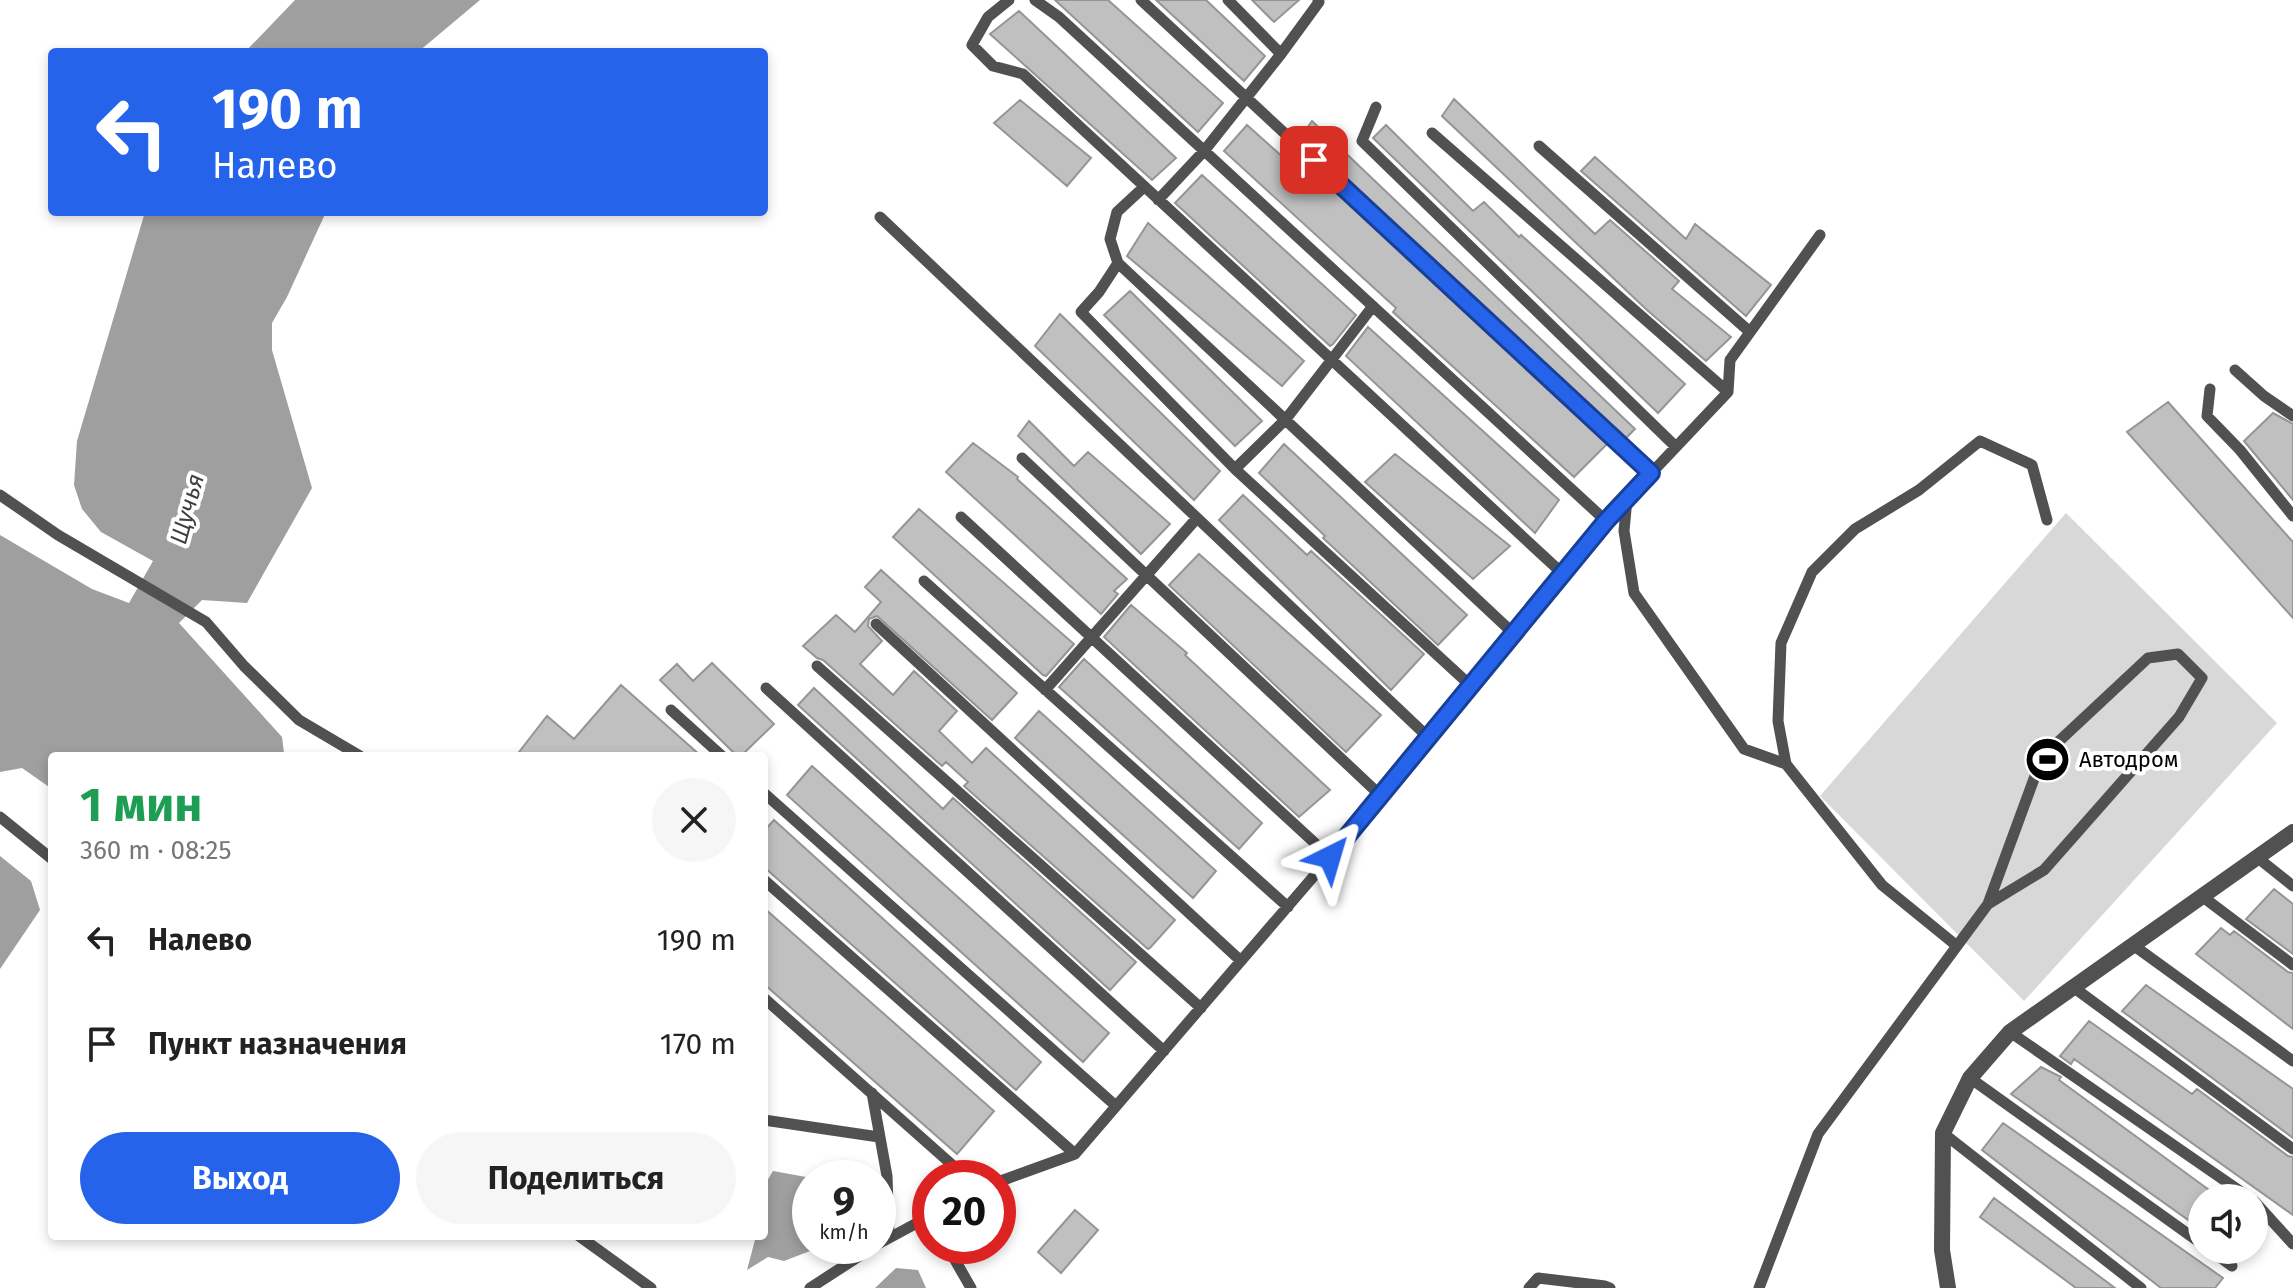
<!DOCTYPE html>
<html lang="ru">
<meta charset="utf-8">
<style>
:root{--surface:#fff;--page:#f6f6f6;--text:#222;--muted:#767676;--accent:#2563eb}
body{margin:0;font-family:"Fira Sans",sans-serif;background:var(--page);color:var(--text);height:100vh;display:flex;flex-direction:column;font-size:30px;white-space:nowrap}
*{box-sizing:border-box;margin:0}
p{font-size:26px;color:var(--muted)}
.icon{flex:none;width:44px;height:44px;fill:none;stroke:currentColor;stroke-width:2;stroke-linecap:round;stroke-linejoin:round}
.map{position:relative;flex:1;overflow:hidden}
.details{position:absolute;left:48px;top:752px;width:720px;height:488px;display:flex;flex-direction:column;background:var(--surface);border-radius:8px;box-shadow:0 4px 12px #0003}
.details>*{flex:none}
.banner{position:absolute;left:48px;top:48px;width:720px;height:168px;border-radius:8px;box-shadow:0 4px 12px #0003;background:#2563eb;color:#fff;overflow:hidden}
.fabs{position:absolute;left:2188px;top:1184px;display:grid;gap:16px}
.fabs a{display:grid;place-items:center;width:80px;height:80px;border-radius:50%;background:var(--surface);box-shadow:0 4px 12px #0003;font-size:40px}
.speed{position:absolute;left:792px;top:1160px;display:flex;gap:16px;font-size:40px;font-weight:700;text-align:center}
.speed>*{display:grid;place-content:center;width:104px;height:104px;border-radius:50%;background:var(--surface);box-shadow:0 4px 12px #0003;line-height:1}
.speed small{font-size:20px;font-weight:400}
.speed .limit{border:12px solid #d22;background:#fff;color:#111}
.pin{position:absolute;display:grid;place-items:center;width:68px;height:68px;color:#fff;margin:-34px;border-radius:16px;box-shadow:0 4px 12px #0006}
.me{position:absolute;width:88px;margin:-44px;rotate:40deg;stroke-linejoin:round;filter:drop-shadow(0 0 6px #0008)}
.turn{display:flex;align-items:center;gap:28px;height:168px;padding:0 32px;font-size:36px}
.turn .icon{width:104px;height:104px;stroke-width:2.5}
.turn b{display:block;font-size:56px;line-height:68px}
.round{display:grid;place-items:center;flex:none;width:84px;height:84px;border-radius:42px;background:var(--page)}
.summary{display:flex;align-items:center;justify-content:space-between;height:136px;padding:0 32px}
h1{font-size:48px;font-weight:700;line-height:60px;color:#1e9e55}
.action{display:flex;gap:16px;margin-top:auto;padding:16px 32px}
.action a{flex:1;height:92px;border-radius:48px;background:var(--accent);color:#fff;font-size:32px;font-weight:700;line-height:92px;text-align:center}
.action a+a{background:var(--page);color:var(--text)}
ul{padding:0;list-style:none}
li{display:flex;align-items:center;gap:24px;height:104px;padding:0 32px}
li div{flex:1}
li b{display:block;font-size:30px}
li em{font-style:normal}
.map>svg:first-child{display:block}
.green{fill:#d8d8d8}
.water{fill:#9f9f9f}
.building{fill:#c0c0c0;stroke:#959595;stroke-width:2}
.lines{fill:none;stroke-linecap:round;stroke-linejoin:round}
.service{stroke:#515151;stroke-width:11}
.minor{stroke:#515151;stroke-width:16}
.route-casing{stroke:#184099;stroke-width:20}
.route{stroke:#2563eb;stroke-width:14}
.labels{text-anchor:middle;stroke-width:8;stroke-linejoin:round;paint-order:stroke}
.poi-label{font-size:22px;fill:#000;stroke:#fff;text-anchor:start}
.water-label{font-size:24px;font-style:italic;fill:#404040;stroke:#fff}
</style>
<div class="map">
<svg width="2293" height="1288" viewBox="0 0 2293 1288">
<rect width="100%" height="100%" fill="#fff"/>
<path class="green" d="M2066 513 2277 723 2024 1001 1820 796Z"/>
<path class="water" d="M295 0H480L418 52H245Z
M145 212H326L287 297 272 323V350L312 488 247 603 202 600 179 623 282 737 284 753 281 756H52V789L22 768 0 772V535L92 589 129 603 153 561 101 532 82 509 74 485 77 441Z
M0 856 31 881 40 910 0 969Z
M773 1171 806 1177 810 1180V1246H823L784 1261 768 1257 747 1270 756 1236H764V1186Z
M896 1268 918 1270 926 1288H875Z"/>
<path class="building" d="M1055 0H1108L1223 103 1198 132Z
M1156 0H1206L1265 56 1244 81Z
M1252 0H1299L1274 22Z
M1019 11 1176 158 1152 180 990 34Z
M1454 99 1595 234 1610 220 1679 281 1672 289 1731 337 1706 361 1647 310 1442 116Z
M1020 100 1091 158 1067 186 994 123Z
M1312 121 1635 429 1626 438 1301 137Z
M1247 125 1285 159 1291 151 1607 444 1574 477 1393 312 1396 308 1224 151Z
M1386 125 1473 211 1484 202 1519 237 1521 235 1685 384 1658 413 1373 138Z
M1595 157 1686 239 1695 224 1771 285 1746 316 1581 171Z
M1202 175 1356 315 1333 344 1330 346 1175 203Z
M1148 223 1304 361 1282 386 1127 256Z
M1130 291 1262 421 1235 446 1104 315Z
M1060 314 1220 471 1194 500 1035 346Z
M1368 327 1559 500 1535 533 1346 356Z
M2168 402 2293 542V618L2127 432Z
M2273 413 2293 424V500L2244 441Z
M1029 421 1074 466 1088 452 1170 524 1141 554 1018 436Z
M973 443 1018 477 1017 479 1127 579 1114 591 1118 594 1101 614 946 472Z
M1284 444 1467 615 1438 645 1323 538 1325 536 1259 473Z
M1395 454 1510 546 1473 579 1365 482Z
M1243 495 1307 555 1311 551 1424 654 1391 690 1219 520Z
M919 509 1074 644 1046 676 1043 675 893 537Z
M1199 554 1381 715 1346 752 1169 585Z
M881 570 1017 693 992 720 877 616 869 619 868 626 882 641 860 664 893 695 914 671 957 711 939 731 972 763 986 748 1175 920 1150 948 1148 949 964 786 968 782 946 762 942 766 823 660 817 658 803 646 836 615 855 632 881 602 865 587Z
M1131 605 1187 653 1185 655 1330 790 1299 817 1104 637Z
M1084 659 1262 823 1239 849 1059 687Z
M712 663 774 724 741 756H737L660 680 677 664 693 681Z
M621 685 701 756H516L547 716 574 739Z
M814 688 943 809 953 798 1136 962 1110 990 798 705Z
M1039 711 1216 871 1193 898 1015 738Z
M812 766 1109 1033 1083 1062 787 795Z
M774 820 1041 1062 1016 1090 764 867V831Z
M2274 889 2293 904V954L2246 919Z
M764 908 994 1111 957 1154 764 984Z
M2221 928 2230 935 2234 931 2288 972 2293 973V1029L2196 954Z
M2146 985 2293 1089V1138L2122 1011Z
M2089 1021 2192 1094 2197 1089 2288 1156 2293 1157V1215L2074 1059 2071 1064 2060 1056Z
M2041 1067 2061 1077 2059 1080 2220 1198H2202V1213L2194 1224 2011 1094Z
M2003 1123 2223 1278 2215 1288H2161L1982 1150Z
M1994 1198 2115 1288H2076L1980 1217Z
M1075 1210 1098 1230 1061 1273 1038 1252Z"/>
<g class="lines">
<path class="service" d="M1009 0 988 17 972 45 993 66 1023 74 1563 574
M1035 0 1059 17 1606 521
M1141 0 1651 473
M1281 54 1319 2 1318 0
M1376 107 1362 141 1676 447
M1432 133 1728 392
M1539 146 1750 332
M1144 187 1117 212 1110 239 1118 263 1099 292 1081 312 1235 469 1471 686
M1158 200 1204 151 1281 54 1228 0
M880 217 1429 738
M1118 263 1514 634
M2235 370 2264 396 2293 416
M2210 389 2207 416 2240 450 2293 516
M1022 458 1381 796
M1235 469 1286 419 1373 306
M0 495 58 535 206 622 244 666 299 720 360 756
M1627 499 1624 531 1634 593 1744 749 1786 764 1882 885 1957 946
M961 517 1330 857
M924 581 1288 907
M876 624 1241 961
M817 666 1201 1008
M766 688 1164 1051
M1045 690 1197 518
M671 710 722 756
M1786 764 1778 721 1781 643 1812 572 1855 529 1919 490 1980 441 2032 465 2047 520
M764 793 1116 1106
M0 817 52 859
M2258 858 2293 886
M764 880 1075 1154
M2203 897 2293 965
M2133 945 2293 1061
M2073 987 2293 1149
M764 998 967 1178
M2010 1032 2250 1198
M1970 1078 2202 1244
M872 1093 887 1176 889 1238
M764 1120 879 1137
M1943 1133 2141 1288
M998 1182 1075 1154 1356 827 1606 521 1728 392 1730 360 1820 235
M2254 1201 2293 1244
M579 1236 651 1288
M878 1244 930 1216
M947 1246 971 1288
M2210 1250 2232 1266
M810 1288 875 1246
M1529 1288 1538 1278 1605 1286 1610 1288
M1759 1288 1818 1134 1988 904 2042 757 2148 658 2178 654 2202 678 2179 717 2044 870 1988 904"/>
<path class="minor" d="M1948 1288 1942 1250 1943 1133 1970 1078 2010 1032 2293 832"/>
</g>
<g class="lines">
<defs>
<path id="route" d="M1314 160 1651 473 1606 521 1330 857"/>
</defs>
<use href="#route" class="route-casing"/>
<use href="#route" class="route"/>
</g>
<defs>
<symbol id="stadium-disc" viewBox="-11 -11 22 22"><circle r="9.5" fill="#000" stroke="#fff"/><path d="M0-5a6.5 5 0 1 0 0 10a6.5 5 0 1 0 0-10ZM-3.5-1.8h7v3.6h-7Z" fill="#fff"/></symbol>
</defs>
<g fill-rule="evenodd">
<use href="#stadium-disc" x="2022" y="734" width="51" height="51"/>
</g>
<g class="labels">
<g class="poi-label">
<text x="2079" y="767">Автодром</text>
</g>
<g class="water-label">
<text transform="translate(187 509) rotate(-75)" y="8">Щучья</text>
</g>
</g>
</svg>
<div class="fabs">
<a><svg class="icon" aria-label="sound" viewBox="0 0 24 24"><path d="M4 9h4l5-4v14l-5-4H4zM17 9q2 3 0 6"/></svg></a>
</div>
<div class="speed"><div>9<small>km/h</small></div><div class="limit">20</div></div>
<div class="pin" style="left:1314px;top:160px;background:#d93025"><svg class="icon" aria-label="arrive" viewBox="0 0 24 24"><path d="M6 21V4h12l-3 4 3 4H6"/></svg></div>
<svg class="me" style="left:1330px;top:857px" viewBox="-20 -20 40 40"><path d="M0-17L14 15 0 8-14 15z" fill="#2563eb" stroke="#fff" stroke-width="4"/></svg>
<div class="banner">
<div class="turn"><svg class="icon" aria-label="left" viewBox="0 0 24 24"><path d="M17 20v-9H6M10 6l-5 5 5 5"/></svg><div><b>190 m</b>Налево</div></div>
</div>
<section class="details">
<div class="summary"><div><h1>1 мин</h1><p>360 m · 08:25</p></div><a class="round"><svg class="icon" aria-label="close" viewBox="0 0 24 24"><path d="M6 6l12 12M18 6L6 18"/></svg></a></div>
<ul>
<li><svg class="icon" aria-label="left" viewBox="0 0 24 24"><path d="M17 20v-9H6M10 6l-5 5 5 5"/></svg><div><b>Налево</b></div><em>190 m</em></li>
<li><svg class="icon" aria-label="arrive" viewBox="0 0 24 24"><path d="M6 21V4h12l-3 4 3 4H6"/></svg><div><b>Пункт назначения</b></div><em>170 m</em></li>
</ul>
<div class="action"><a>Выход</a><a>Поделиться</a></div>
</section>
</div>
